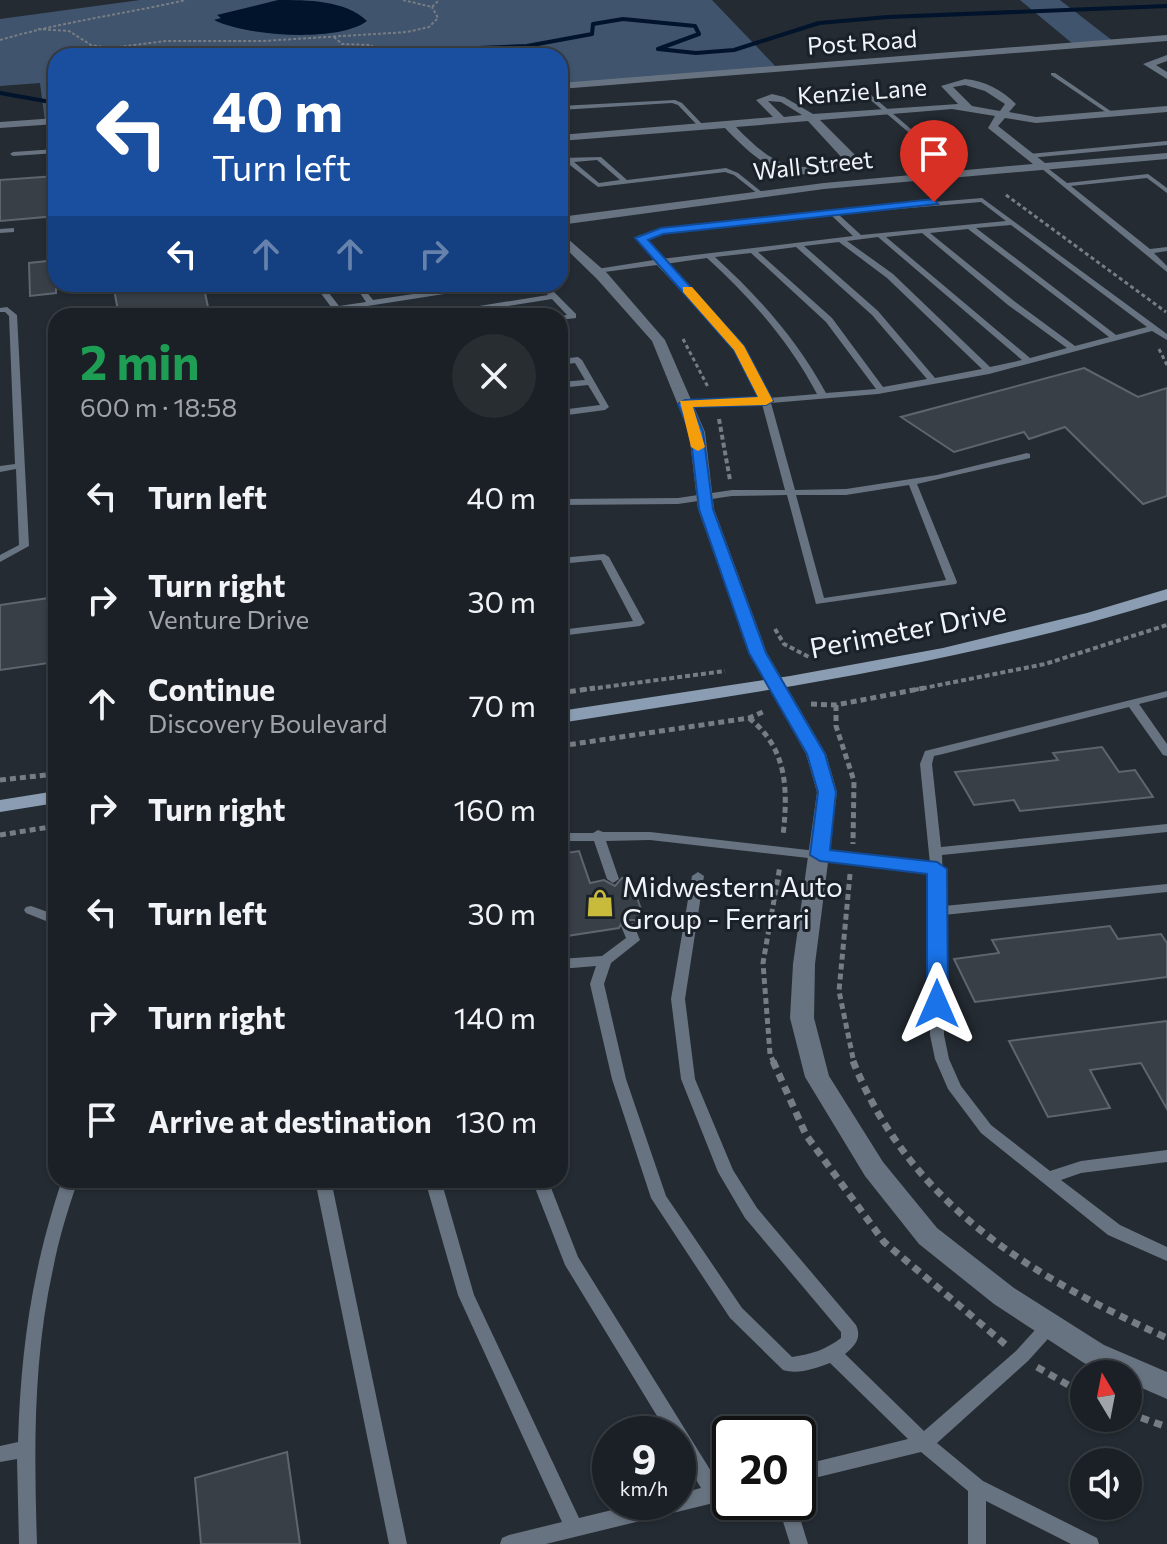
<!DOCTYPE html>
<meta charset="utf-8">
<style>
:root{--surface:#1b2026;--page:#282d32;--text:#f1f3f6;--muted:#a0a3a7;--line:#393e43}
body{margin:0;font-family:Commissioner,sans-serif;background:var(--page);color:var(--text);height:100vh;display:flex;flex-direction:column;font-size:30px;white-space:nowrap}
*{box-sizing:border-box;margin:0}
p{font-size:26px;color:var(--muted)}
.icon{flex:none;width:44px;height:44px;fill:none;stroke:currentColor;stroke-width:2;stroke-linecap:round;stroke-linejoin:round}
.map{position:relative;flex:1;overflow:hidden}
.panel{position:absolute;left:48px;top:308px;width:520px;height:880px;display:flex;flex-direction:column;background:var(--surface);border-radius:24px;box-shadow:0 2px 6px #0004,0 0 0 2px var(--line)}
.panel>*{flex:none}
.top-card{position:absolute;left:48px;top:48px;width:520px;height:244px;border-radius:24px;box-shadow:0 2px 6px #0004,0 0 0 2px var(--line);background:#1a4fa0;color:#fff;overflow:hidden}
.needle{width:52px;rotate:350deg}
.controls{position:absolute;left:1070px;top:1360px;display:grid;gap:16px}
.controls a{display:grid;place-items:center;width:72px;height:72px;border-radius:50%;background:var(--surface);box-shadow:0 2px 6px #0004,0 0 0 2px var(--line);font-size:40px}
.speed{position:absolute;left:592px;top:1416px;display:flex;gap:16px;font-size:40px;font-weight:700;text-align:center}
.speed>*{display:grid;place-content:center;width:104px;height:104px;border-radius:50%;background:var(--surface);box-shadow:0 2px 6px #0004,0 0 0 2px var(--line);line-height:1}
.speed small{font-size:20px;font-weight:400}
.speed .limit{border:4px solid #111;border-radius:12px;background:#fff;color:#111}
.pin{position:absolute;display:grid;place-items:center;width:68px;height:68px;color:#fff;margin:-82px -34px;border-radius:50% 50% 50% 0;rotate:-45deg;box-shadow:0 0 8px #0007}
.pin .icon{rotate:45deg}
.me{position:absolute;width:88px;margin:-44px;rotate:0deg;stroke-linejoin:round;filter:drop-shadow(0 0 6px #0008)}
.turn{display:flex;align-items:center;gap:28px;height:168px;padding:0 32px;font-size:36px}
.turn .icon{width:104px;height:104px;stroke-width:2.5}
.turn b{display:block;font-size:56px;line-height:68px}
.lanes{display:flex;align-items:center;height:76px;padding:0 32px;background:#0003;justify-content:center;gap:40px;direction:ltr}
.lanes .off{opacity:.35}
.round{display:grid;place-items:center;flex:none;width:84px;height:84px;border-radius:42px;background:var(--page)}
.headline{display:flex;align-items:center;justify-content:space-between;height:136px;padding:0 32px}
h1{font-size:48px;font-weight:700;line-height:60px;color:#1e9e55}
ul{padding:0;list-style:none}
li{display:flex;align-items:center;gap:24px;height:104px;padding:0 32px}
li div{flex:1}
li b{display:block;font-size:30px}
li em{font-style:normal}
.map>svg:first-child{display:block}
.green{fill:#40546d}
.water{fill:#01142c}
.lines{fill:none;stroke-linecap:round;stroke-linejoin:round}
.stream{stroke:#01142c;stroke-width:4}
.building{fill:#383f47;stroke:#5e656e;stroke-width:2}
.path-far4{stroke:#787d84;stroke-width:2;stroke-dasharray:3 2;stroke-linecap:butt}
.path-far3{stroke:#787d84;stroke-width:3;stroke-dasharray:4 3;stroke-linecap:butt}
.path-far2{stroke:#787d84;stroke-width:4;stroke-dasharray:5 3;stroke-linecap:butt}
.path-far1{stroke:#787d84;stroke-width:5;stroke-dasharray:6 4;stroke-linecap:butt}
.path{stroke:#787d84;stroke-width:7;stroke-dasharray:8 6;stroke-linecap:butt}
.service{fill:#687381;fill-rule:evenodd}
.minor{fill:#687381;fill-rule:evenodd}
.tertiary{fill:#687381;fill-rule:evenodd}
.secondary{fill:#8b9db2;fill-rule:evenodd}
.route{fill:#1a73e8;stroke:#114b97;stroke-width:2}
.slow{fill:#f59e0b}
.labels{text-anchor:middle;stroke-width:6;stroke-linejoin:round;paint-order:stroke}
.far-street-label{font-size:24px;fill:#f0f4f9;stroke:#1b2128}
.street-label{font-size:28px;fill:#f0f4f9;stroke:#1b2128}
.poi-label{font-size:28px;fill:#f0f4f9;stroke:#1b2128;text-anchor:start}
</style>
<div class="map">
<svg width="1167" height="1544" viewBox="0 0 1167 1544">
<rect width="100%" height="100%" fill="#242b32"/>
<path class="green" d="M140 0H712L779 70 560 85V56H56V121L45 122 40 83 0 86V19Z
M1020 0H1060L1113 41 1073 44Z"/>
<path class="water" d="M278 0C308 0 345 0 367 21 338 43 245 36 214 20L221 18 217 15Z"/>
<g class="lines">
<path class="stream" d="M394 56 429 50 527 46 592 34 593 24 623 19 695 26 699 34 658 49 696 53 734 50 819 23 888 17 1167 6
M0 93 56 103"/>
</g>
<path class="building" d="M56 176V216L0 221V180Z
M56 260V293L30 296 29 263Z
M113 284H203L210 316H119Z
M1084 368 1138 397 1167 388V496L1143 504 1065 427 1029 439 1024 432 954 452 901 417Z
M56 597V662L0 670V605Z
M1102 747 1119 772 1135 770 1153 797 1020 811 1014 800 974 805 955 772 1058 760 1053 753Z
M579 851 590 883 604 880 615 886 622 878 630 877 646 924 637 925 635 920H623L619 928 560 937V854Z
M1110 926 1118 939 1161 934 1167 943V977L975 1002 954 959 999 953 992 940Z
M1167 1021V1109L1141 1063 1090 1070 1110 1108 1048 1117 1009 1041Z
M287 1452 300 1544H201L195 1478Z"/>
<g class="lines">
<path class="path-far4" d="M403 0 432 7 439 0
M38 29 69 31 91 45 110 48 166 41H263L407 32 429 27 438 18 432 7
M334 37 342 44 370 45 391 56
M0 40C61 22 124 14 186 0"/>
<path class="path-far3" d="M1006 195 1166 312
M683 339 708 387
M1159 349 1167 365"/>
<path class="path-far2" d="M719 419 730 480
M775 629 784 644 809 657
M582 690 725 671
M914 690 1045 664 1167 625"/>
<path class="path-far1" d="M560 693 595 688
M811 704 836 705 924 688
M836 705V726L854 781 853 844
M749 718C788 749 788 790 783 836
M560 746 749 718 765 711
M0 780 56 774
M0 835 56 826
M850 874 839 991 854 1063
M774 1063 770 1054 763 963 780 866"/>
<path class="path" d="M773 1061 806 1135 884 1242 1006 1345
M853 1061C911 1206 1032 1276 1167 1338
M1037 1367 1084 1394
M1128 1413 1167 1427"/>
<path class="service" d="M1051 73H1055L1115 114 1110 115 1051 75Z
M860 89H864L945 158V160H941L860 91Z
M675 100 682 103 703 125V127H699L678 105 672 103 560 110V106Z
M560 129 567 137V139H563L560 136Z
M1167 141V145L1029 158 1026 156 1029 154Z
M56 149V153L13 156 10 154 13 152Z
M601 157 627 180 726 168 738 173 763 193 758 194 734 175 725 172 598 187 566 162H560V158ZM597 160 620 180 599 183 574 162Z
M1041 166H1045L1067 183 1148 174 1167 188V193L1147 178 1071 186 1150 249 1167 247V251L1154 253 1167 266V272L1041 168Z
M982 198 1167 334V340L1152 331 989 374 878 394 771 403 795 490 846 489 937 475 1027 453 1030 454V458L917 484 957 582 956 584 816 604 787 495 732 496 678 504 560 505V499L678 498 732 490H785L762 404 685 407 681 404 685 401 760 399 736 350 657 265 597 273 593 271 597 269 654 260 636 238 637 236 661 229 789 214ZM981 202 1006 221 861 235 838 214ZM831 215 853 236 661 259 645 239 662 233ZM1011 225 1147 327 1116 335 976 228ZM968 229 1109 337 1075 346 1014 301 930 233ZM922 233 1008 305 1067 348 1030 358 886 237ZM878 237 1022 360 990 367 893 274 847 241ZM839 242 887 278 982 369 935 378 878 311 804 246ZM796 247 872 315 927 379 883 387 832 318 758 252ZM751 253 826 322 876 389 826 393C797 340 759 297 715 257ZM707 258C751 298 789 341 817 394L769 398 743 347 665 264ZM909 485 946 580 824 598 796 495H846Z
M14 228V232L0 233V229Z
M314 284H322L339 306 366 302 354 284H367L362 286 373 300 480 284H499L495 286 342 310 344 313 340 315H337Z
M538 284H546L576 314V318L560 320V316H558L567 315 552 299 445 316H426L430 314 548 295Z
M7 307 17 315 29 546 0 562V555L19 545 16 469 0 472V466L15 464 9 316 5 312H0V308Z
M578 357 582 360 609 407 605 410 560 416V410L600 405 588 385 560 388V382L585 380 575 363 560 365V359Z
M604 554 609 557 645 623 640 626 560 636V630L633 621 601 560 560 564V558Z
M1167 691V697L1139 704 1167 744V756L1163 755 1129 707 943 754 934 756 932 764 941 847 1167 824V832L942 855 944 906 1167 884V892L944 915V1035L949 1059 961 1086 991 1125 1050 1171 1081 1161 1167 1150V1162L1081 1173 1061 1180 1120 1225 1167 1247V1261L1108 1235 981 1133 948 1089 935 1059 930 1035 931 872 650 840 606 841 619 879 613 883 607 879 594 841H560V833H593L598 830 603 832H650L930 864 920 764 925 751Z
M698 872 704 876 685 999 695 1079 733 1170 757 1208 856 1325C862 1338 855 1346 845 1354L924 1431 1016 1351 1044 1320 1050 1318 1056 1320 1058 1325 1056 1330 1028 1361 937 1443 983 1481 1097 1538 1099 1544H1071L986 1501V1544H968V1491L921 1452 798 1482V1466L908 1439 830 1363C816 1368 798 1375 783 1370L730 1318 651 1198 612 1079 590 984 596 966 560 969V959L602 956 626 938 621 926 623 923H633L640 940 611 963 604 984 626 1079 666 1196 742 1308 792 1357C812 1354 825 1350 841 1338V1332L745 1218 718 1172 681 1079 671 999 692 876Z
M31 906 56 915V925L26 913 24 910 26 907Z
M62 1180H78C68 1209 59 1238 53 1269 33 1359 34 1452 37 1544H19L17 1459 0 1462V1446L18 1442C21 1347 32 1270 62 1180Z
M315 1180H331L407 1544H389Z
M425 1180H441L474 1295 579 1518 645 1502H678V1494L701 1488 678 1450V1434H668L565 1265 532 1180H548L578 1257 719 1484 730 1481V1499L546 1544H500L502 1538 509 1535 562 1522 458 1295Z
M777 1502H795L808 1544H790Z"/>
<path class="minor" d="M1167 55V61L1156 65 1167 72V79L1143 64Z
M965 79C985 81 1002 90 1016 104L1009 112 1036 117 1167 106V112L1036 123 1005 118 998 126 1045 163 1167 153V159L824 189 560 225V217L824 183 1033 164 988 128 995 116 952 109 820 120 856 156 852 163C791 187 766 171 725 128L560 141V135L773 117 756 100 772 94 784 97 813 114 958 104 941 86ZM965 85 985 91 1005 104 1000 111 972 106 953 87ZM768 101 781 102 802 115 784 117ZM808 121 843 159C793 178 770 162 736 127Z
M560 232 607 273 665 340 705 432 714 509 767 653 826 754 837 792 815 964 814 1018 829 1076 883 1162 937 1228 1014 1288 1104 1345 1167 1372V1399L1128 1382V1374H1109L1084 1363 994 1304 919 1244 865 1176 805 1077 790 1018 793 964 817 792 806 754 749 653 698 509 689 432 652 341 597 279 560 243Z"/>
<path class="tertiary" d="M1167 35V41L560 89V83Z
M56 118V124L0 128V122Z"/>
<path class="secondary" d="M1167 589V600C969 662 765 691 560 723V711L790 676 943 648 1087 613Z
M56 791V803L0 812V800Z"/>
</g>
<path class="route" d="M934 199 938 204 663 234 648 240 744 346 773 401 766 405 693 407 703 432 713 509 766 653 825 754 836 792 830 850 937 862 947 869 948 1004 937 1012 927 1004V874L820 861 810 855 818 792 807 754 749 653 699 509 690 432 678 404 685 400 758 397 734 350 635 238 661 228Z"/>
<path class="slow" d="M683 287H692L744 346 773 401 766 405 693 407 705 447 698 451 691 447 680 401 758 397 734 350 683 292Z"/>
<defs>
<symbol id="shop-bare" viewBox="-9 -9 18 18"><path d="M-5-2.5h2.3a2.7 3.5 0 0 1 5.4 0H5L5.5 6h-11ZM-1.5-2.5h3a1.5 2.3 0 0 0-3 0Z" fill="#c8bb3b" stroke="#1b2128" stroke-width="2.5" paint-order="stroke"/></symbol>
</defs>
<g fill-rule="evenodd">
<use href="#shop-bare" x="580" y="883" width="40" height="40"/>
</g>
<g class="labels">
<g class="far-street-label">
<text transform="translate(862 43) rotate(-4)" y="8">Post Road</text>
<text transform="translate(862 92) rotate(-4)" y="8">Kenzie Lane</text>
<text transform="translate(813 166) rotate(-6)" y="8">Wall Street</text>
</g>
<g class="street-label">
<text transform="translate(908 630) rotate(-11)" y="10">Perimeter Drive</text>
</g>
<g class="poi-label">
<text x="622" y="897">Midwestern Auto<tspan x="622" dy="32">Group - Ferrari</tspan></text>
</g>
</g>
</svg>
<div class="controls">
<a><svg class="needle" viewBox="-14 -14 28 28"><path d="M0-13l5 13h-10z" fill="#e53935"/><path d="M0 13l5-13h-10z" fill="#a0a3a7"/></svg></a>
<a><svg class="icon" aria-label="sound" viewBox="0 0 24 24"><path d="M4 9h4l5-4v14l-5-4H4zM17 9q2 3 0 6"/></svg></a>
</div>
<div class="speed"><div>9<small>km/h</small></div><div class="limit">20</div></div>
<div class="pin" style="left:934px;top:202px;background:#d93025"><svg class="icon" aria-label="arrive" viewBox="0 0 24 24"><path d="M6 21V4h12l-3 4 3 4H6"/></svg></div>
<svg class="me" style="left:937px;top:1004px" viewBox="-20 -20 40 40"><path d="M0-17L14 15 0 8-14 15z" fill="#1a73e8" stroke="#fff" stroke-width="4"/></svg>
<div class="top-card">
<div class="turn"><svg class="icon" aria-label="left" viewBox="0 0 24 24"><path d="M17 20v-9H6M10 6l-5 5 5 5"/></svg><div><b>40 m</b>Turn left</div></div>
<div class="lanes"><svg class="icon" aria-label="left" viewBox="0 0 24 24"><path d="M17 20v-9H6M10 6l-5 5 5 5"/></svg><svg class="icon off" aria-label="ahead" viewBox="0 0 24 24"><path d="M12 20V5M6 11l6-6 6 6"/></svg><svg class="icon off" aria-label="ahead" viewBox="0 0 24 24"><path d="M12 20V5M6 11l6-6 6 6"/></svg><svg class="icon off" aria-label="right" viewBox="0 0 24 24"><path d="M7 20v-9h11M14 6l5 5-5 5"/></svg></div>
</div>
<section class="panel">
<div class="headline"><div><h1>2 min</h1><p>600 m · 18:58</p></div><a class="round"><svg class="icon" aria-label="close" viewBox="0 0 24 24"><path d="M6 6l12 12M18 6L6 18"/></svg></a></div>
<ul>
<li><svg class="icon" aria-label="left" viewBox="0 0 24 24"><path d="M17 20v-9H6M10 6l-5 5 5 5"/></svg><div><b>Turn left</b></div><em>40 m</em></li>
<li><svg class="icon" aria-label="right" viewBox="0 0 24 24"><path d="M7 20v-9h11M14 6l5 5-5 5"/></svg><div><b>Turn right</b><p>Venture Drive</p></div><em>30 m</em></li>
<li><svg class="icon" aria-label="ahead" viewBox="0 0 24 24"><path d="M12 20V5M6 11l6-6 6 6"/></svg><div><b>Continue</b><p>Discovery Boulevard</p></div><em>70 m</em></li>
<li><svg class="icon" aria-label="right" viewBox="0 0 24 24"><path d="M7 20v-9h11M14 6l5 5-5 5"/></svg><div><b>Turn right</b></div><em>160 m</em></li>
<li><svg class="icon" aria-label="left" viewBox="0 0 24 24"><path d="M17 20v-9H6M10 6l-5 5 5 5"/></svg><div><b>Turn left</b></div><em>30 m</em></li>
<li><svg class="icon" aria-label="right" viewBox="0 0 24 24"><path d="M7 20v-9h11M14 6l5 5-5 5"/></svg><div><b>Turn right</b></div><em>140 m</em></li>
<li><svg class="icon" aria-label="arrive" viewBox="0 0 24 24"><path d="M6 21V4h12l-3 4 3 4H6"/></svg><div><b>Arrive at destination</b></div><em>130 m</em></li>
</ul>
</section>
</div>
